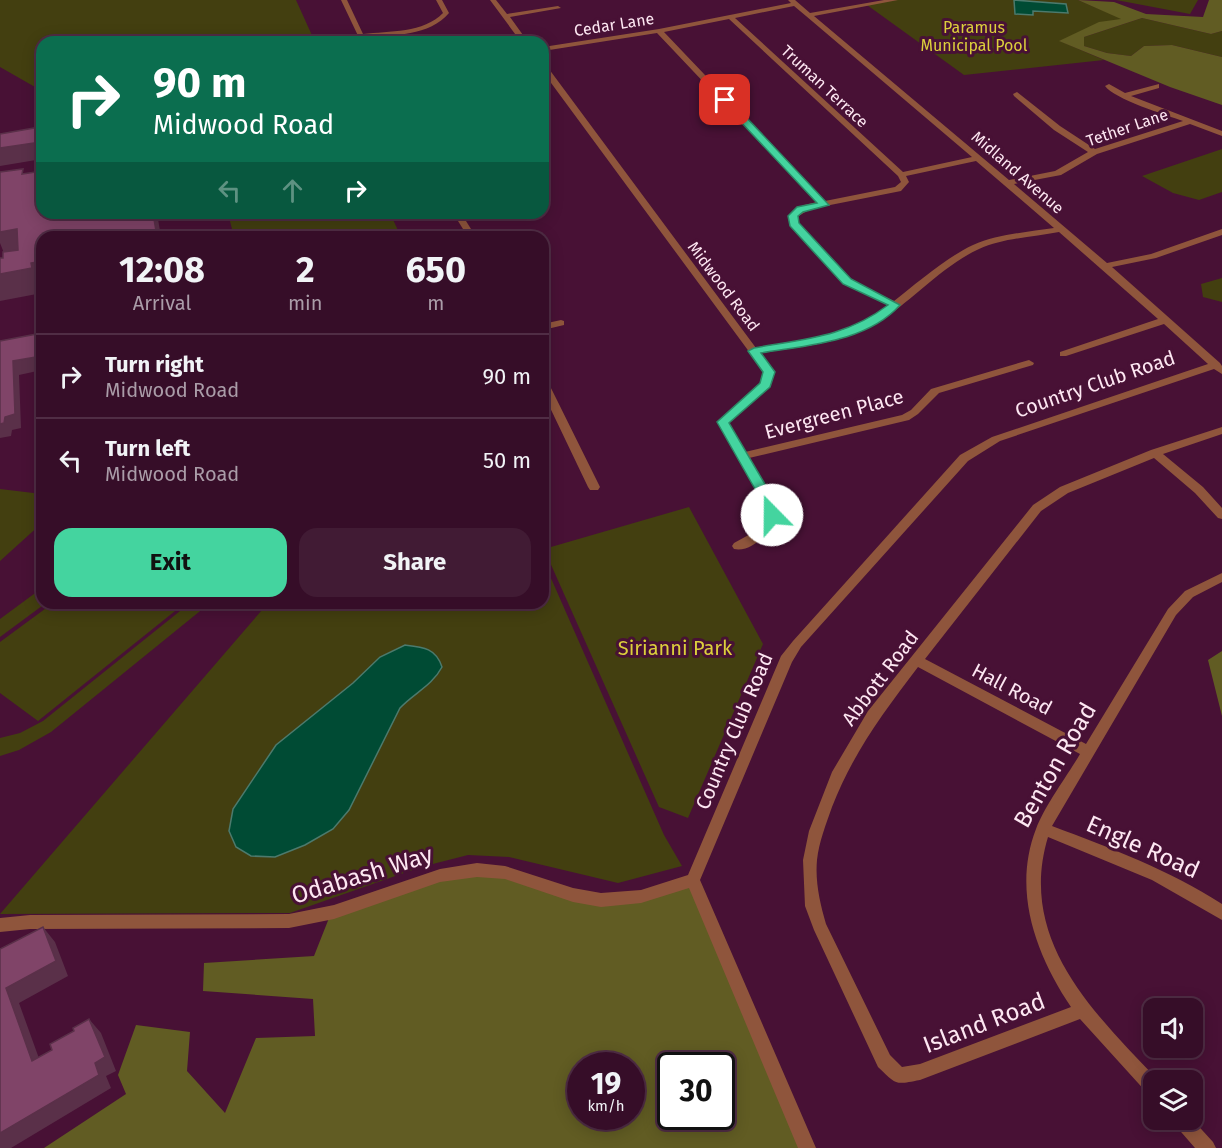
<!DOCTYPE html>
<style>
:root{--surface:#360d28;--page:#411b34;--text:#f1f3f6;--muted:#aa9ca8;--line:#502d45;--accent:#44d49f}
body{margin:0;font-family:"Fira Sans",sans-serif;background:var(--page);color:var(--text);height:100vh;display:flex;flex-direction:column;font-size:22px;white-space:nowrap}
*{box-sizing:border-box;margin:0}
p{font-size:20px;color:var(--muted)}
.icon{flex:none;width:33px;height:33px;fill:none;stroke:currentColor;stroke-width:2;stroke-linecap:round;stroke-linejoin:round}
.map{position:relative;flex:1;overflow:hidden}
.details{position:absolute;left:36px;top:231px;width:513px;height:378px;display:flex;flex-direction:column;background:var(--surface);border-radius:18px;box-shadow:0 3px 15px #0003,0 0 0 2px var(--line)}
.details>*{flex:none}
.guide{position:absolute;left:36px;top:36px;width:513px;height:183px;border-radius:18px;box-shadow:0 3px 15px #0003,0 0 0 2px var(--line);background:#0b6e4f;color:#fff;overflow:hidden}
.tools{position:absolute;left:1143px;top:998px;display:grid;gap:12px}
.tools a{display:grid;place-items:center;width:60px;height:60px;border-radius:12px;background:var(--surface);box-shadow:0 3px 15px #0003,0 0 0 2px var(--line);font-size:30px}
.speed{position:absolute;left:567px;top:1052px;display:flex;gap:12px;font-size:30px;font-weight:700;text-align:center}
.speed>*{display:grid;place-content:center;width:78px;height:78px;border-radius:50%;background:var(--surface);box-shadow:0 3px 15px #0003,0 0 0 2px var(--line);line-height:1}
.speed small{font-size:15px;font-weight:400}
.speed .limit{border:3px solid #111;border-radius:9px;background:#fff;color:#111}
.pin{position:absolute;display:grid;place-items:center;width:51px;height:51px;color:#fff;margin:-26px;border-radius:12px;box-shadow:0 3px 9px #0006}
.me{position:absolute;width:66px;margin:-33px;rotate:338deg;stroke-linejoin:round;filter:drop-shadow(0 0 4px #0008)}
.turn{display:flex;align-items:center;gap:21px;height:126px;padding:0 18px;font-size:27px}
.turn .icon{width:78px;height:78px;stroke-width:2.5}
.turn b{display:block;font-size:42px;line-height:51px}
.lanes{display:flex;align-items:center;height:57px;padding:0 18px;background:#0003;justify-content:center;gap:30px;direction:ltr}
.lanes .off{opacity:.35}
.eta{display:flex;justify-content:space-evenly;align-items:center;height:102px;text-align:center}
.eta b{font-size:36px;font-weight:700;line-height:42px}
.button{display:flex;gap:12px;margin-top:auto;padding:12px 18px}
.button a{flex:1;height:69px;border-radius:18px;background:var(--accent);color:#111;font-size:24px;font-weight:700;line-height:69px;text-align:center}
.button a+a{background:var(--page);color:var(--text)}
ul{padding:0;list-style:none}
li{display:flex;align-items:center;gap:18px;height:84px;padding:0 18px;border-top:2px solid var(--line)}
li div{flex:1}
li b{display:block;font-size:22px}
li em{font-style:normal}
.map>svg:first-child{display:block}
.green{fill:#433f10}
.forest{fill:#615c23;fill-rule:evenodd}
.water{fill:#004b34;stroke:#4c7a6d;stroke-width:1.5}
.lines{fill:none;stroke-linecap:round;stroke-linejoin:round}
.minor{fill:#8f553c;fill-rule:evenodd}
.shaded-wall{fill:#5a3049}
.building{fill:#804468;stroke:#5a3049;stroke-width:1.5}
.route{fill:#44d49f;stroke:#2c8a67;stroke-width:1.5}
.labels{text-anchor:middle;stroke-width:6;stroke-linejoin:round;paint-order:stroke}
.far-street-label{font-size:16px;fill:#fde7f2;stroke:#481135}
.far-park-label{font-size:16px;fill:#dcd03c;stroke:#481135}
.street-label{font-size:20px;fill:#fde7f2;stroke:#481135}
.park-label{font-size:20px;fill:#dcd03c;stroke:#481135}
.near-street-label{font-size:24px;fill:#fde7f2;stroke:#481135}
</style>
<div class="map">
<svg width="1222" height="1148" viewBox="0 0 1222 1148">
<rect width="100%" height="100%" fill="#481135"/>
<path class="green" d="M0 0H296L315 42H42V91L0 67Z
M895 0H1078L1123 19 1060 41 1104 60 964 75 867 5Z
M1116 0H1198L1190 14Z
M1142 18 1211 34 1222 31V57L1172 45 1144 46 1131 56 1107 53 1084 46V37Z
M1222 149V192L1199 200 1173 193 1142 176Z
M228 213H390L401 237H234Z
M1222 278V302L1203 297 1201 284Z
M0 489 42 494V523L0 561Z
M689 507 763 644 688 818 659 807 544 549Z
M543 560 664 835 682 866 618 883 509 857 468 855 421 867 290 913 0 914 268 603H543Z
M42 588V603H46L0 637V619Z
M53 603H185L38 721 0 693V642Z
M190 603H210L51 732 19 750 0 756V738L20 733 43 721Z"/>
<path class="forest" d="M1078 0 1114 2 1146 14 1203 17 1209 0H1222V31L1211 34 1142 18 1084 37V46L1107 53 1131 56 1144 46 1172 45 1222 57V105L1170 87 1059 41 1099 22 1121 19Z
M1222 651V716L1208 660Z
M479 869 615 901 693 880 804 1148H44L126 1094 118 1075 136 1025 190 1032 187 1071 225 1113 256 1038 315 1036 313 999 203 991 204 963 314 956 331 913ZM580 1065H632V1116H580ZM670 1065H722V1116H670Z"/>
<path class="water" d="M1014 0 1066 4 1068 13 1033 11V15L1015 14Z
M405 645C423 647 436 648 442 667 432 686 414 693 400 708L349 810 333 829 305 845 275 857 251 856 236 847 229 831 233 809 276 745 353 683 380 657Z"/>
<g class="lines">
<path class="minor" d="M341 0H347L363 34C389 31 424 33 443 13L436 0H442L449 13C430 36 393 35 365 38L367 42H361Z
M490 0H496L507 14 558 6 561 8 510 17 528 42H521Z
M788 0H795L810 13 884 0H898L814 16 1009 180 1055 171 1088 152 1054 130 1014 96 1013 94 1017 92 1060 126 1095 149 1183 121C1166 115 1114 99 1105 86L1109 84 1125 93 1159 84V88L1131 96 1222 131V136L1190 124 1097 154 1061 175 1014 184 1107 263 1151 254 1222 229V235L1156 258 1112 267 1220 363 1222 366V374L1214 369 1000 441 968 461 801 647 792 662 700 880 816 1148H798L689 888 641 903 601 907 573 902 505 879 477 877 440 882 334 919 289 928 30 929 0 932V918L30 915 289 914 334 905 440 869 477 863 505 866 573 888 601 893 641 890 688 875 781 656 793 641 960 455 992 437 1208 364 1164 324 1066 356H1060V352L1158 319 1059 232C1033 237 1003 238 979 249 940 267 911 303 875 324 841 344 798 347 760 353L774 372 769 387 729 423 745 452 902 415 911 410 931 389 1029 360 1034 363 1033 365 939 393 918 414 909 420 749 458 771 496 778 515C771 530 753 553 734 549L732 546 734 543 754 532 766 515 759 496 718 422 760 384 764 372 543 72V65H546L756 348C807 340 845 338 888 305L844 284 791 226 790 214 804 205 817 202 657 33 543 51V47L659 29 791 3ZM794 6 806 16 972 157 903 172 735 18ZM729 19 898 176 901 182 895 187 825 201 664 32ZM976 161 1054 228C1028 232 998 234 973 245 947 257 917 283 894 301L850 280 798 223 797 217 810 209 901 191 909 182 906 176Z
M453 213H461L476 237H468Z
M561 320 564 321V325L543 330V324Z
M543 379 548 382 600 487 598 490H590L588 487 543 393Z
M1222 427V434L1163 454 1203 487 1222 508V519L1218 518 1195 493 1154 458 1068 493 1041 511 925 659 1086 744 1168 609 1185 591 1222 573V582L1193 597 1176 615 1052 826C1111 848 1169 870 1222 904V920L1152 880 1048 837C1017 940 1094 1013 1158 1080H1154V1096L1148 1094 1080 1019 920 1080C894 1085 897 1085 878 1067L814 930 805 906 803 860 809 831 832 772 868 711 1033 505 1060 487 1151 450ZM918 667 1080 754C1067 776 1044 807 1036 829 1012 891 1036 955 1071 1007L920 1064 902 1067 890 1055 826 924C820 903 815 882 817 860 819 842 826 824 832 807 853 753 883 713 918 667Z
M1172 1119H1192L1213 1142 1216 1148H1195L1175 1125Z"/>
</g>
<path class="shaded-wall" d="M40 127 42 132V159L0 166V148Z
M153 213H157L161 237H157Z
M0 219 17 229 28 254 6 258 0 243Z
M42 261V293L0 301V274L31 263Z
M42 356V370L19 375 21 428 12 430 11 436 0 438V424L13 361Z
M43 927 55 942 68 976 19 1003 45 1075 32 1061 6 988Z
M89 1019 101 1033 116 1071 106 1076 111 1088 11 1148H0V1133L95 1063Z"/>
<path class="building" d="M40 127 41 142 0 148V134Z
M23 169 22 174 42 171V213H153L157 237H42V261L31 263 32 268 0 274V258H3V252L18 250 17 229 0 232V172Z
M42 333V356L13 361 15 414 5 417 4 423 0 424V341Z
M43 927 56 961 6 988 32 1061 52 1050 50 1044 74 1031 73 1028 89 1019 105 1057 95 1063 99 1075 0 1133V949Z"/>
<path class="route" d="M722 98H728L829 205 803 212 798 216 799 223 851 279 900 305C867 342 808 345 761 353L775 372 770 387 729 423 772 496 778 515 772 520 765 515 759 496 717 422 760 383 763 372 748 351 754 348C804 339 846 337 888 305L843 284 790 226 788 216 797 207 817 203 722 102Z"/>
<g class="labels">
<g class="far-street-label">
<text transform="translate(614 24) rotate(-9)" y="6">Cedar Lane</text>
<text transform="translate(825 86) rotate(43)" y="6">Truman Terrace</text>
<text transform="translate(1127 127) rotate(-19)" y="6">Tether Lane</text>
<text transform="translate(1018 172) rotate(41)" y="6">Midland Avenue</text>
<text transform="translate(724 286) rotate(53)" y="6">Midwood Road</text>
</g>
<g class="far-park-label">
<text x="974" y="33">Paramus<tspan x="974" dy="18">Municipal Pool</tspan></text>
</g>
<g class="street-label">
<text transform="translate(1095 384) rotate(-19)" y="7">Country Club Road</text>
<text transform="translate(834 414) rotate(-15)" y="7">Evergreen Place</text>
<text transform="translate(880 678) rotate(-53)" y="7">Abbott Road</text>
<text transform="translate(1012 689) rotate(28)" y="7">Hall Road</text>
<text transform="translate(734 731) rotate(-67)" y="7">Country Club Road</text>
</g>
<g class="park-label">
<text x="675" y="655">Sirianni Park</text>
</g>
<g class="near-street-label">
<text transform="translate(1055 765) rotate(-60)" y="8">Benton Road</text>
<text transform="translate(1143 847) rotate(24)" y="8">Engle Road</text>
<text transform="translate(362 875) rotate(-17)" y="8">Odabash Way</text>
<text transform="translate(984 1023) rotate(-21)" y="8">Island Road</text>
</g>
</g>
</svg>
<div class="tools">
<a><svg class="icon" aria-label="sound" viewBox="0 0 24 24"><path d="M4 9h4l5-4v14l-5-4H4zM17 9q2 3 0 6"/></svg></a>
<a><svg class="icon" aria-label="layers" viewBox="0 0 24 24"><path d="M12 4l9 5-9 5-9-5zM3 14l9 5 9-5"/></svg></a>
</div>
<div class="speed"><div>19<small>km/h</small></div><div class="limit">30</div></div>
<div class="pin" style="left:725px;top:100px;background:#d93025"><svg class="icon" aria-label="arrive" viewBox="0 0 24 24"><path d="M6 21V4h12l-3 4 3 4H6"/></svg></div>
<svg class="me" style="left:772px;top:515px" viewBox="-20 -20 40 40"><circle r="19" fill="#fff"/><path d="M0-13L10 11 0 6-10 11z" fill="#44d49f"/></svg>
<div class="guide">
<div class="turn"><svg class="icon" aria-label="right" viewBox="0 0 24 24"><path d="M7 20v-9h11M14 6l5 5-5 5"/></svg><div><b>90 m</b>Midwood Road</div></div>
<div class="lanes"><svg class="icon off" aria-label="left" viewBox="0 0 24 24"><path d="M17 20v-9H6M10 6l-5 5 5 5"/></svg><svg class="icon off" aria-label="ahead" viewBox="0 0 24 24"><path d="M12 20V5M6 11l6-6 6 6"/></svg><svg class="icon" aria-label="right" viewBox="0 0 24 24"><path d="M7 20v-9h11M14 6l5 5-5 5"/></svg></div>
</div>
<section class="details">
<div class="eta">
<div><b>12:08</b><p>Arrival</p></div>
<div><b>2</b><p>min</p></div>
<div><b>650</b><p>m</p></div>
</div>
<ul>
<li><svg class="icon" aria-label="right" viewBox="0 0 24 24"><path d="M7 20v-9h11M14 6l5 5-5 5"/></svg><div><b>Turn right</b><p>Midwood Road</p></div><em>90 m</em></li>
<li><svg class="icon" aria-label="left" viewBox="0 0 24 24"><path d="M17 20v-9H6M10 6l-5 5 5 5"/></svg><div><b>Turn left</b><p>Midwood Road</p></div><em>50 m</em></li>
</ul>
<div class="button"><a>Exit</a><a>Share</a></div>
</section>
</div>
